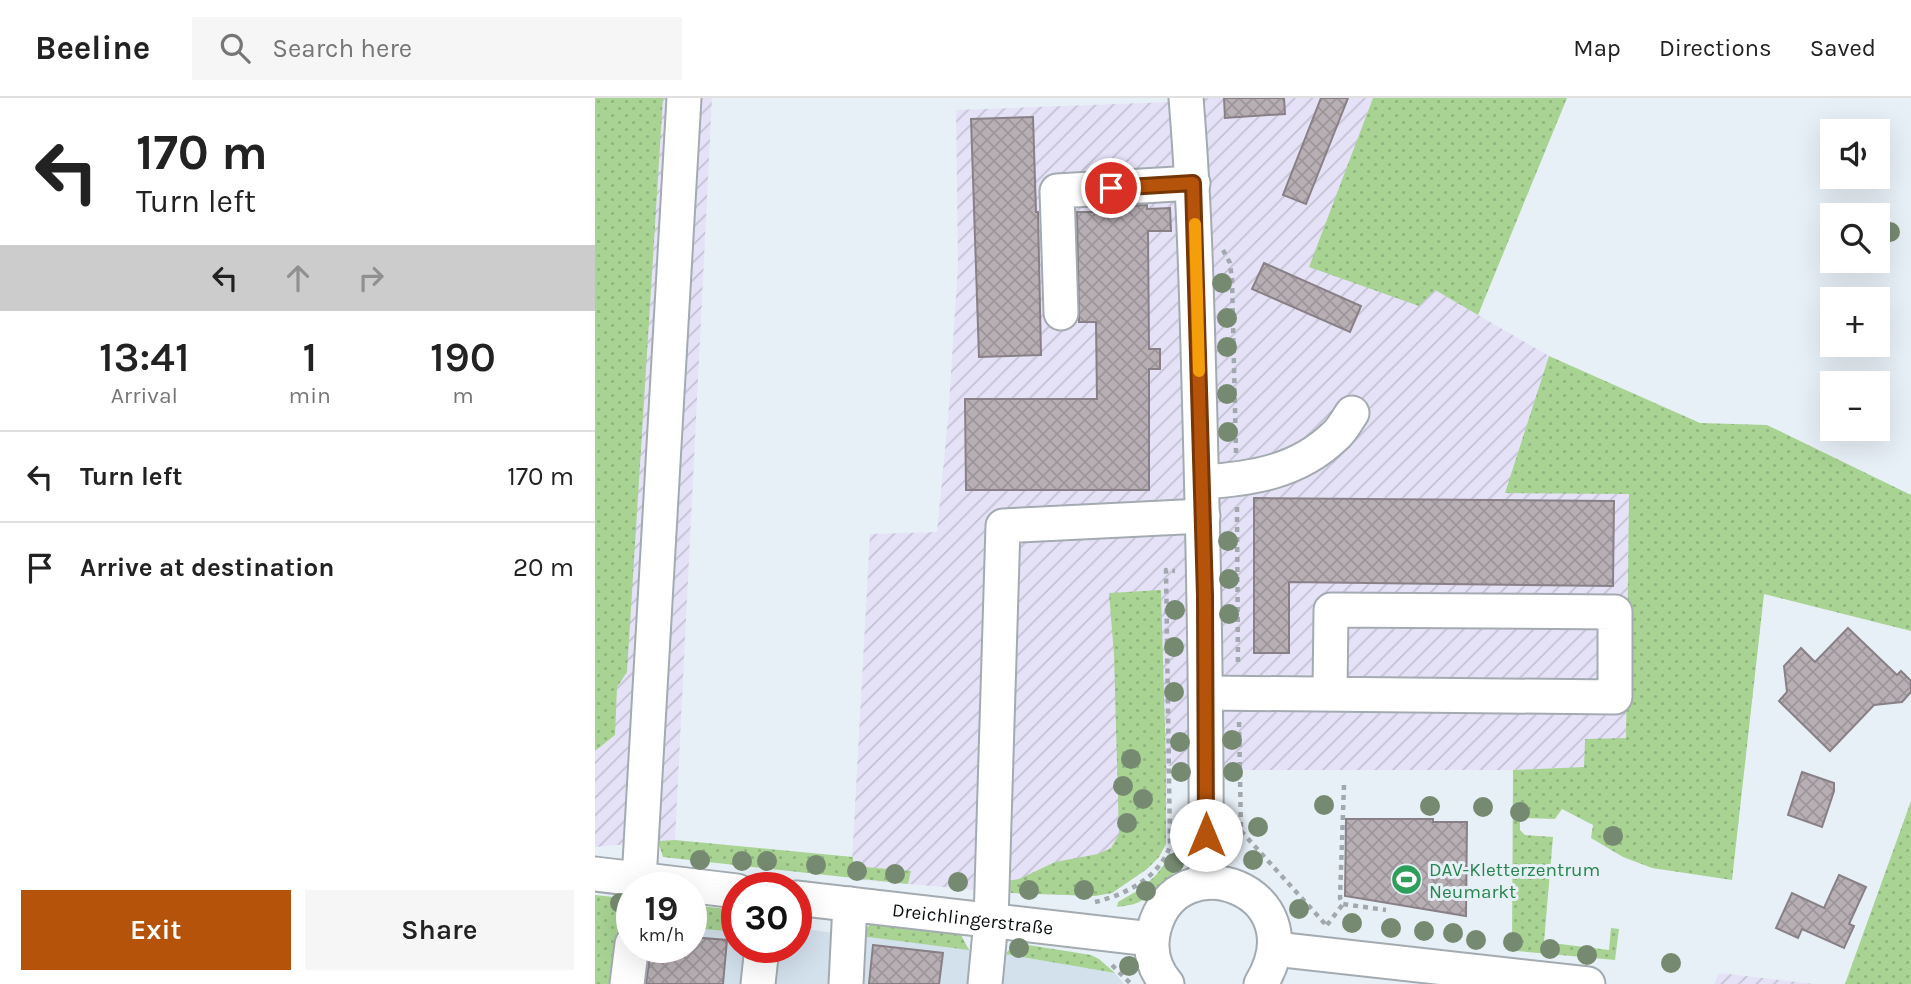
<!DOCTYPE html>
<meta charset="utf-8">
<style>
:root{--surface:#fff;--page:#f6f6f6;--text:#222;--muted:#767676;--line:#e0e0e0;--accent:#b45309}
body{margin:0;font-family:Karla,sans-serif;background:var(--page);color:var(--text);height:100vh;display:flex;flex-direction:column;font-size:26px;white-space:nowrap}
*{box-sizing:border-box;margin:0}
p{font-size:23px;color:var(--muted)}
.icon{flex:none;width:38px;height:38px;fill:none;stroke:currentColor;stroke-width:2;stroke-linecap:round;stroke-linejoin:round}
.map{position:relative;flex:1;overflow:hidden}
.panel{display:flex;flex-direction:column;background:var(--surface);width:595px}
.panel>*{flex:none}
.hud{background:#fff;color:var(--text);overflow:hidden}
.controls{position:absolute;left:1225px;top:21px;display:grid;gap:14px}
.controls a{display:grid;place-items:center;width:70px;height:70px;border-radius:0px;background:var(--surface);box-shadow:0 7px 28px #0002;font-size:35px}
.speed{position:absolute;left:21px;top:774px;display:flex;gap:14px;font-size:35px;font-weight:700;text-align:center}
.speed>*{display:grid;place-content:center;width:91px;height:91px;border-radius:50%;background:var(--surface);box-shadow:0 7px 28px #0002;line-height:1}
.speed small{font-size:18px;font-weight:400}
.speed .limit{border:10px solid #d22;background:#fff;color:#111}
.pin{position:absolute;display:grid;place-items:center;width:60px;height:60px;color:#fff;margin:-30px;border:4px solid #fff;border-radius:50%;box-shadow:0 2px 7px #0007}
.me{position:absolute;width:77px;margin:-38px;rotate:0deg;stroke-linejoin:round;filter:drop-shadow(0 0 5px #0008)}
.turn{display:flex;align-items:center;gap:24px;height:147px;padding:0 21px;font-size:32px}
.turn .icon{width:91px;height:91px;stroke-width:2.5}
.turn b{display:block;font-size:49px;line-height:60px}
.lanes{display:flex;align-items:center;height:66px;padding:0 21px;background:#0003;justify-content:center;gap:35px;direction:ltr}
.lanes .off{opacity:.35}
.eta{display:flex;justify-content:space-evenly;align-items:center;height:119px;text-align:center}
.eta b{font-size:42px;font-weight:600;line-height:49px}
.button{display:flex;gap:14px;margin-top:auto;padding:14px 21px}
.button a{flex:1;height:80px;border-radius:0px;background:var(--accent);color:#fff;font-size:28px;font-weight:600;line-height:80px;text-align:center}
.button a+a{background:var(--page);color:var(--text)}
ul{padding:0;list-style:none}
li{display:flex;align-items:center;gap:21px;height:91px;padding:0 21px;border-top:2px solid var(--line)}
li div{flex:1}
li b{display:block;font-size:26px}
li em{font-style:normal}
header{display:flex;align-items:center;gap:42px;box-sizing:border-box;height:98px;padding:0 35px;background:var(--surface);border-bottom:2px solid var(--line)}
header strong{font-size:33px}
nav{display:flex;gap:38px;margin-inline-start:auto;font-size:24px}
.search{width:490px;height:63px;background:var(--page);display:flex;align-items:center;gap:18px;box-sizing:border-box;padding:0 24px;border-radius:0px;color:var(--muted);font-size:26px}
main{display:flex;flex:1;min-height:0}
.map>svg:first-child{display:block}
.built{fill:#d3e1ed}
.industrial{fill:url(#industrial-furrows)}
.grass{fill:url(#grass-dots)}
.building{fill:url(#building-cross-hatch);stroke:#888086;stroke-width:2}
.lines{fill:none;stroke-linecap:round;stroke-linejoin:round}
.minor-casing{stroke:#a3abb1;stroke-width:37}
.path{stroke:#a2a9ae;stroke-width:4.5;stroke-dasharray:5 5;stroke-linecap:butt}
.minor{stroke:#fff;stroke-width:33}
.tree{fill:#768a71}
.route-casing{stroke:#753606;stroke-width:18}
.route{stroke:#b45309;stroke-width:12}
.slow{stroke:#f59e0b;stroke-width:12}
.labels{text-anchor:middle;stroke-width:6;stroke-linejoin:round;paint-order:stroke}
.leisure-label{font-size:19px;fill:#27864d;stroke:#e8f0f7;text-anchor:start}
.street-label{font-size:19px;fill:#0a0d0f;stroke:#e8f0f7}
</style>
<header>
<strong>Beeline</strong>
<div class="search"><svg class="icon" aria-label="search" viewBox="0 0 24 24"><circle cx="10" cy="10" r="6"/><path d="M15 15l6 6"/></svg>Search here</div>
<nav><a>Map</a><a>Directions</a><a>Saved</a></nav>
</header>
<main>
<section class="panel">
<div class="hud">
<div class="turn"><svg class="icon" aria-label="left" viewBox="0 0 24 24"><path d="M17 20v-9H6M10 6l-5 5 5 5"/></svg><div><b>170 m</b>Turn left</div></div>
<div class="lanes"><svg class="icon" aria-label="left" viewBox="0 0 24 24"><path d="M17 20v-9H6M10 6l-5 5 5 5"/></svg><svg class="icon off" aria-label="ahead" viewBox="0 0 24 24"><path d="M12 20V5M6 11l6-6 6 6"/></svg><svg class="icon off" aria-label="right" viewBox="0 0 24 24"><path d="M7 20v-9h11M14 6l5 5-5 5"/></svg></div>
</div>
<div class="eta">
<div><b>13:41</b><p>Arrival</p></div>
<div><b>1</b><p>min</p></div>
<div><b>190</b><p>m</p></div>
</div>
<ul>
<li><svg class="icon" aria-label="left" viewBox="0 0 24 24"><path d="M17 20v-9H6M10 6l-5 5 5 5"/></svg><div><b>Turn left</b></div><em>170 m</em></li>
<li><svg class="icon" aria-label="arrive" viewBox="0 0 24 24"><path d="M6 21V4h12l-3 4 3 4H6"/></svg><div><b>Arrive at destination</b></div><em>20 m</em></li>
</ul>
<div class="button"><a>Exit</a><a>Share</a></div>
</section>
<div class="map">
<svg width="1316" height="886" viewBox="0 0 1316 886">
<defs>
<pattern id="industrial-furrows" width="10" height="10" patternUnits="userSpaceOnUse" patternTransform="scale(1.75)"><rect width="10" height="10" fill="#e5e2f8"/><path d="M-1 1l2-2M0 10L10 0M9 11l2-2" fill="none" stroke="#c3c1d3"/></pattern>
<pattern id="grass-dots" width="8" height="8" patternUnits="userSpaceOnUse" patternTransform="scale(1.75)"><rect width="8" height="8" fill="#a8d393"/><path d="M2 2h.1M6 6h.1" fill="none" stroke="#8fb47e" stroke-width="1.8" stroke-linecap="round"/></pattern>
<pattern id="building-cross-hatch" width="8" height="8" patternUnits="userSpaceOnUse" patternTransform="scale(1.75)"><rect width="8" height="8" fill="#b7afb4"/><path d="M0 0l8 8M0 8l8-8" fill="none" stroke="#9c959a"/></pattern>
</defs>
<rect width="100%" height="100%" fill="#e8f0f7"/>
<path class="built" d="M30 823 37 824V849H96V830L142 834V849H201V830L410 856 520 875 529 886H23Z"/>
<path class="industrial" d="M0 0H117L80 742 0 749Z
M575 0H778L715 169 840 192 954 258 910 395H1034L1031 641H990L989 669 918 672H656L572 668 571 746 564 759 552 771 517 795 500 798 416 795 256 781 275 436 342 434 353 321 363 167 361 12 575 4Z
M1124 875 1219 886H1119Z"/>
<path class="grass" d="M0 0H68L32 574 22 589 20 637 0 653Z
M778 0H972L883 217 840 192 824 208 714 169Z
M954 258 1105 325 1172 327 1316 397V533L1169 496 1137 782 1057 770 1028 759 996 740 998 727 967 711 960 721 925 720V732L930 737 958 739 949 844 1014 852 1016 830 1024 831 1020 862 922 853 917 847 918 672 989 669 990 641 1031 640 1034 396 910 395Z
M566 492 571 668V746L564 759 552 771 517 795 500 798 416 795 411 783 424 781 460 764 503 756 516 750 524 736 519 557 514 495Z
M1316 703V886H1250Z
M80 742 258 759V768L316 773 313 786 68 759 63 743Z
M586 745H593C591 766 563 795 544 804 538 807 529 808 522 809L523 804 547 790 561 777Z
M0 797 37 801V824H30L23 886H0Z
M96 807 142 812V834L96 830Z
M277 824 364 833 374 852 265 838Z
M421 845 496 857 504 861 520 875 410 856Z"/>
<path class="building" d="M629 0H689L690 16 630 20Z
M726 0H753L711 106 688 97Z
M438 19 441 114H443L446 257 384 259 376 21Z
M552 107V111L575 110 576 133H553L554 251H565V271H554V392H371L370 301H502L501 224H484L482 114H502L501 110Z
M669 165 766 208 755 234 657 191Z
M659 400 1019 403 1018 488 694 484V555H659Z
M1253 530 1302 577 1306 573 1316 583V594L1307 604 1279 607 1235 653 1184 603 1192 594 1189 568 1206 550 1220 564Z
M1207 674 1239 685V693L1227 729 1193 717Z
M751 721H838V724H872L871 818 750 798Z
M1244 777 1271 789 1254 826 1259 828 1249 850 1207 831 1203 840 1181 830 1197 795 1229 810Z
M96 839 132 842 128 886H51L56 849H96Z
M278 847 348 855 344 886H274Z"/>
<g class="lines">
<defs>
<g id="minor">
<path d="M591 0C600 108 602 215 605 323 609 477 612 630 611 784"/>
<path d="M466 215 462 93 598 85"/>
<path d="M607 384C656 381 703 374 740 338 747 332 752 322 757 315"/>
<path d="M612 595 1020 599V514L736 512 735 595"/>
<path d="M0 776 142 793"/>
<path d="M44 782 89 0"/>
<path id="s1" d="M201 800 556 841"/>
<path d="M680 851 993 886"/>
<path d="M32 886 37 846"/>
<path d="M163 886 167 849"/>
<path d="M251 886 255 806"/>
<path d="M390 886 396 823 408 428 608 418"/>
<path d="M572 886C558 870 554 851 559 831 582 742 723 792 666 886"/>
</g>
</defs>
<use href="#minor" class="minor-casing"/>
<path class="path" d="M628 152 635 165 637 181 641 355
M642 409 643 568
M749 687 745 800 748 806 791 812
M640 733H646L644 622
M646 733 732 828
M500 804C530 797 565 779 575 748L571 472 580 473
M732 827 748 806
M517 867 535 885"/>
<use href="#minor" class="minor"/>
</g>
<g class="tree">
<circle cx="1295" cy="134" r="10"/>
<circle cx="627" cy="185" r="10"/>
<circle cx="632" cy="220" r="10"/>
<circle cx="632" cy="249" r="10"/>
<circle cx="632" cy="296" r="10"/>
<circle cx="633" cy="334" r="10"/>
<circle cx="633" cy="443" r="10"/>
<circle cx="634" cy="481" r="10"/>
<circle cx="580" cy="512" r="10"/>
<circle cx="634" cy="516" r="10"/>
<circle cx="579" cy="549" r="10"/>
<circle cx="579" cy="594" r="10"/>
<circle cx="637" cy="642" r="10"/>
<circle cx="585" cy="644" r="10"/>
<circle cx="536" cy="661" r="10"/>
<circle cx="586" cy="674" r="10"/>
<circle cx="638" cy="674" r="10"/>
<circle cx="528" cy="688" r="10"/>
<circle cx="548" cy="701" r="10"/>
<circle cx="729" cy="707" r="10"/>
<circle cx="835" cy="708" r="10"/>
<circle cx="888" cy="709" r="10"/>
<circle cx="925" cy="714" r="10"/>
<circle cx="532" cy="725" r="10"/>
<circle cx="663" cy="729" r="10"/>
<circle cx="1018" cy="738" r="10"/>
<circle cx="105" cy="762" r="10"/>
<circle cx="658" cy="762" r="10"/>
<circle cx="147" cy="763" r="10"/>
<circle cx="172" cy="763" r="10"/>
<circle cx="579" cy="765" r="10"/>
<circle cx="221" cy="767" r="10"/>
<circle cx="262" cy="773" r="10"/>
<circle cx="300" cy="776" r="10"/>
<circle cx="363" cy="784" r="10"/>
<circle cx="434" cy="792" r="10"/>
<circle cx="489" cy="792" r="10"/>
<circle cx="551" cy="793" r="10"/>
<circle cx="25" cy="805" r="10"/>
<circle cx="704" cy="811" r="10"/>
<circle cx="757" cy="825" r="10"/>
<circle cx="796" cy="830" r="10"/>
<circle cx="829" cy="833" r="10"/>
<circle cx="858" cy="835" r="10"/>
<circle cx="881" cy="842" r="10"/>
<circle cx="918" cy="844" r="10"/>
<circle cx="424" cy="850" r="10"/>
<circle cx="955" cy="851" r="10"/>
<circle cx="992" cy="857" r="10"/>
<circle cx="1076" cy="865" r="10"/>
<circle cx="534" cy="868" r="10"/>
</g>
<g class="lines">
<defs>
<path id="route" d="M516 90 598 85 610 498 611 737"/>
</defs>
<use href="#route" class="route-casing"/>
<use href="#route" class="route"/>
<path class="slow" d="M600 126 604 273"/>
</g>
<defs>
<symbol id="stadium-disc" viewBox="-11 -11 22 22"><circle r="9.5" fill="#2e9e5b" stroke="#e8f0f7"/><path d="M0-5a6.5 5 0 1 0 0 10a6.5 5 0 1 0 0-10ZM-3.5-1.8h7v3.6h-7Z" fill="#fff"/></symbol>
</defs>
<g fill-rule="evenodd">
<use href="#stadium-disc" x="794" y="764" width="35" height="35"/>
</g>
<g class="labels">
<g class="leisure-label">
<text x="834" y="778">DAV-Kletterzentrum<tspan x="834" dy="22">Neumarkt</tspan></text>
</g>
<g class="street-label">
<text dy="7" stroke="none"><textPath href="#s1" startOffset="178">Dreichlingerstraße</textPath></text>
</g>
</g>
</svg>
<div class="controls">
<a><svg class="icon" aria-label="sound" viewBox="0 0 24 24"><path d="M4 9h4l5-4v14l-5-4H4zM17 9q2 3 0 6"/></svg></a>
<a><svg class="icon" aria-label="search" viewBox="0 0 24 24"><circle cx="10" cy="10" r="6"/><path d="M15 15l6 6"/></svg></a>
<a>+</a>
<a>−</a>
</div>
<div class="speed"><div>19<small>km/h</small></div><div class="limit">30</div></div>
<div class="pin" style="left:516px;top:90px;background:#d93025"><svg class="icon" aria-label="arrive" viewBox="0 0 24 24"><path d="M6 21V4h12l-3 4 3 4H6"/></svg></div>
<svg class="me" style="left:611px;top:737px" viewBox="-20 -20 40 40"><circle r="19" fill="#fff"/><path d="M0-13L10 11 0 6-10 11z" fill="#b45309"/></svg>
</div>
</main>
